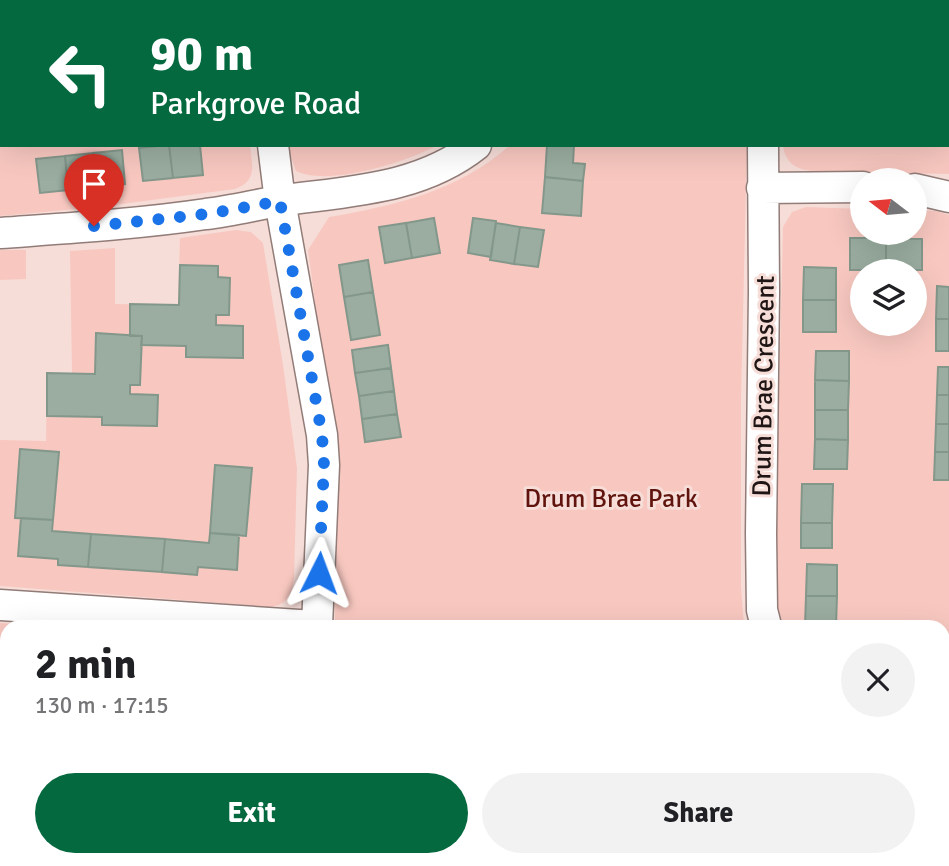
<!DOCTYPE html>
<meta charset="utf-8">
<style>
:root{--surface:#fff;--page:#f2f2f2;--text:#202124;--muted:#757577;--accent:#05693f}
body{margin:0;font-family:Signika,sans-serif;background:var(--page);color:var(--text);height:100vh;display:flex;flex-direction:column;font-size:26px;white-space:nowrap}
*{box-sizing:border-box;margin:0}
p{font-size:23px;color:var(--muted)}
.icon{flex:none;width:38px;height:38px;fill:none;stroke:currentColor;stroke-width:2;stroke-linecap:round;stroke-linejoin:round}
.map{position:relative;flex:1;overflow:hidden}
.panel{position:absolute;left:0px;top:620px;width:950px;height:247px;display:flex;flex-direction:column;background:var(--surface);border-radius:21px 21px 0 0;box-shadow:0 7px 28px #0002}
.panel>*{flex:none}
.top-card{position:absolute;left:0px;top:0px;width:950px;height:147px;box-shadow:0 7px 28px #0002;background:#05693f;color:#fff;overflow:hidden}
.needle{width:46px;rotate:286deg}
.fabs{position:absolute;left:850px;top:168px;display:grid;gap:14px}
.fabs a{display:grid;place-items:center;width:77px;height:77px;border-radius:50%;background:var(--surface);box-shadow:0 7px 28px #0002;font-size:35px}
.pin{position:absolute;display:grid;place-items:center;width:60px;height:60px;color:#fff;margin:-72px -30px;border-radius:50% 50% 50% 0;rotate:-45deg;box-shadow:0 0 7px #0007}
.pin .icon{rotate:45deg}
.me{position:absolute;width:77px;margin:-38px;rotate:3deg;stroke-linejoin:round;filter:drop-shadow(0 0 5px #0008)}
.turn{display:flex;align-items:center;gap:24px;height:147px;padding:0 35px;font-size:32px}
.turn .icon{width:91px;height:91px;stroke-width:2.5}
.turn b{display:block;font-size:49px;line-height:60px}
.round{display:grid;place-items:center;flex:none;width:74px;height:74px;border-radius:37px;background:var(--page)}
.headline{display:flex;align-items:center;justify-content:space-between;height:119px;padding:0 35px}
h1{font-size:42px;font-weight:800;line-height:52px}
.cta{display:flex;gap:14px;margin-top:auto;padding:14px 35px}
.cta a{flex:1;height:80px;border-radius:42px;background:var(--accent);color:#fff;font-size:28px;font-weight:800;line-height:80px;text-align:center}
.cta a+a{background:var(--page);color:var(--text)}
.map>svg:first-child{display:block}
.green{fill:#f8c8c0;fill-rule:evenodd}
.building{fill:#9aada0;stroke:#84978b;stroke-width:2}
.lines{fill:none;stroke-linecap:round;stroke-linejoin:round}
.street-casing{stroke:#927c78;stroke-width:33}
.path{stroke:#968481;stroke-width:4.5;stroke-dasharray:5 5;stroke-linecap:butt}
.street{stroke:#fff;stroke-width:30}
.route{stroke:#1a73e8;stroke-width:12;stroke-dasharray:0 21.6}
.labels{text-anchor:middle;stroke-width:6;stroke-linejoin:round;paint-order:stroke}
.street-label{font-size:26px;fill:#1e1514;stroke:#f6ddd8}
.park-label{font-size:26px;fill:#60140d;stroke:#f6ddd8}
</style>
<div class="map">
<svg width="949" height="866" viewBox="0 0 949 866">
<rect width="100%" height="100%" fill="#f6ddd8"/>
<path class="green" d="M0 0H242L2 2V145H250C252 165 258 181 235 189L99 207 0 216Z
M279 0H554L278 2Z
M802 0H949V174L812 171C796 169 785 163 783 145H948V2H800Z
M287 145H438C407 162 328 187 296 171Z
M510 145H747L741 399V587L744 626H335V453L308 250 329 217C393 206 460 191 510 145Z
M806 207 863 209V233H915V210L936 211 949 215V692H943V626H778L774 606 783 227 792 212ZM863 271H915V324H863Z
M236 230 251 232 263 243 283 365 297 468 294 578C292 595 288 604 271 607L0 586V440L46 441 47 373H72L70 251 115 248V304L178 305 180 238Z
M0 250H26V279L0 280Z
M0 623 49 626H7V826L0 825Z
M321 859H849L850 866H320Z"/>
<path class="building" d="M169 145H200L203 175 173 178Z
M169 145 173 178 143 181 139 148Z
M547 145H574L573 163 585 164 583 181 545 177Z
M122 150 125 184 96 187 93 153Z
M93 153 96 187 68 190 65 156Z
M65 156 68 190 40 193 36 159Z
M545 177 583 181 581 216 542 213Z
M434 218 440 253 412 258 406 223Z
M473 218 496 221 491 257 468 253Z
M406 223 412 258 385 263 379 227Z
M496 223 520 227 514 264 490 260Z
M520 227 544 230 538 267 514 264Z
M850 238H886V270H850Z
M886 238 922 239V270H886Z
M368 260 373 292 344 297 339 265Z
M180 265 218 266V277L230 278 229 315H216V325L243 326V358L186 357V346L141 345 142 336H130V304L179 305Z
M804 267 836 268V300H803Z
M937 286 949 287V319H936Z
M373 292 380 335 351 340 344 297Z
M803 300H836V332H803Z
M936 319H949V351H936Z
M96 333 142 336 140 385H130V394L158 395 157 426 102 425V417L47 416V373L95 374Z
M388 345 391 368 355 373 352 350Z
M816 351H849V381L815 380Z
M938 367H949V395H937Z
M391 368 394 391 359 396 355 373Z
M815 380 849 381 848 410H815Z
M394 391 397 414 362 419 359 396Z
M937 395H949V424H936Z
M815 410H848V440L815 439Z
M397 414 401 437 365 442 362 419Z
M936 424H949V452H935Z
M815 439 848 440 847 469H814Z
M20 449 59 452 53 520 15 518Z
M935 452H949V480H934Z
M215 465 252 468 246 536 210 533Z
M802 484H833L832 523H801Z
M21 518 53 520 52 531 91 534 88 567 58 565V559L18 556Z
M801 523H832V548H801Z
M210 533 239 535 237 570 198 567 197 575 162 572 165 539 209 543Z
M91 534 165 539 162 572 88 567Z
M807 564 837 565V596H806Z
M806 596H837L836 626H805Z
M2 696 7 697V765L0 764Z
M3 765H7V800H1Z"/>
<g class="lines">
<defs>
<path id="street" d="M263 2V0
M576 2 577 0
M773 2 774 0
M273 145 280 201 322 435 324 465 317 626
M763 145 764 291 761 534 762 610 766 626
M762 188 863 187
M915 189 949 197
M0 233C69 228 138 224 206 214 231 211 255 205 279 201 348 191 419 190 476 145
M0 605 314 626
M943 708H949
M0 849 7 850
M177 859 298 866"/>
</defs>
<use href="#street" class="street-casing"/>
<path class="path" d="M748 866 751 859"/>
<use href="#street" class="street"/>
</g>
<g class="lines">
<path class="route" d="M94 226 207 214 280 201 322 435 324 465 319 573"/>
</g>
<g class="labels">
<g class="street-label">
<text transform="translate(763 386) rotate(-89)" y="9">Drum Brae Crescent</text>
</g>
<g class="park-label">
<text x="611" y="507">Drum Brae Park</text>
</g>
</g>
</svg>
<div class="fabs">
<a><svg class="needle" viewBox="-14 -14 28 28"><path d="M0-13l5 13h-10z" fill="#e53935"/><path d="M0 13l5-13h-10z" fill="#757577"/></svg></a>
<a><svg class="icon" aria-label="layers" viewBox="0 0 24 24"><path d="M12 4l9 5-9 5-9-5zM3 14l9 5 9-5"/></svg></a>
</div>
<div class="pin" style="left:94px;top:226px;background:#d93025"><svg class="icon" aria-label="arrive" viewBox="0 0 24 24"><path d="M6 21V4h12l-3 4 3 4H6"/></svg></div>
<svg class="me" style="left:319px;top:573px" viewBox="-20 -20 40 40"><path d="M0-17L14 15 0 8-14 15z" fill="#1a73e8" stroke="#fff" stroke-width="4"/></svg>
<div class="top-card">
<div class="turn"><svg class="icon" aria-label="left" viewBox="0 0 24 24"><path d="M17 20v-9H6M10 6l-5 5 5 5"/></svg><div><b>90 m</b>Parkgrove Road</div></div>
</div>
<section class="panel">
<div class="headline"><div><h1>2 min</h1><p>130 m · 17:15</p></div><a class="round"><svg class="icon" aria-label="close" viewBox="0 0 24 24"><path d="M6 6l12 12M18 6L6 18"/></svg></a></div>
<div class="cta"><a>Exit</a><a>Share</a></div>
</section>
</div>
